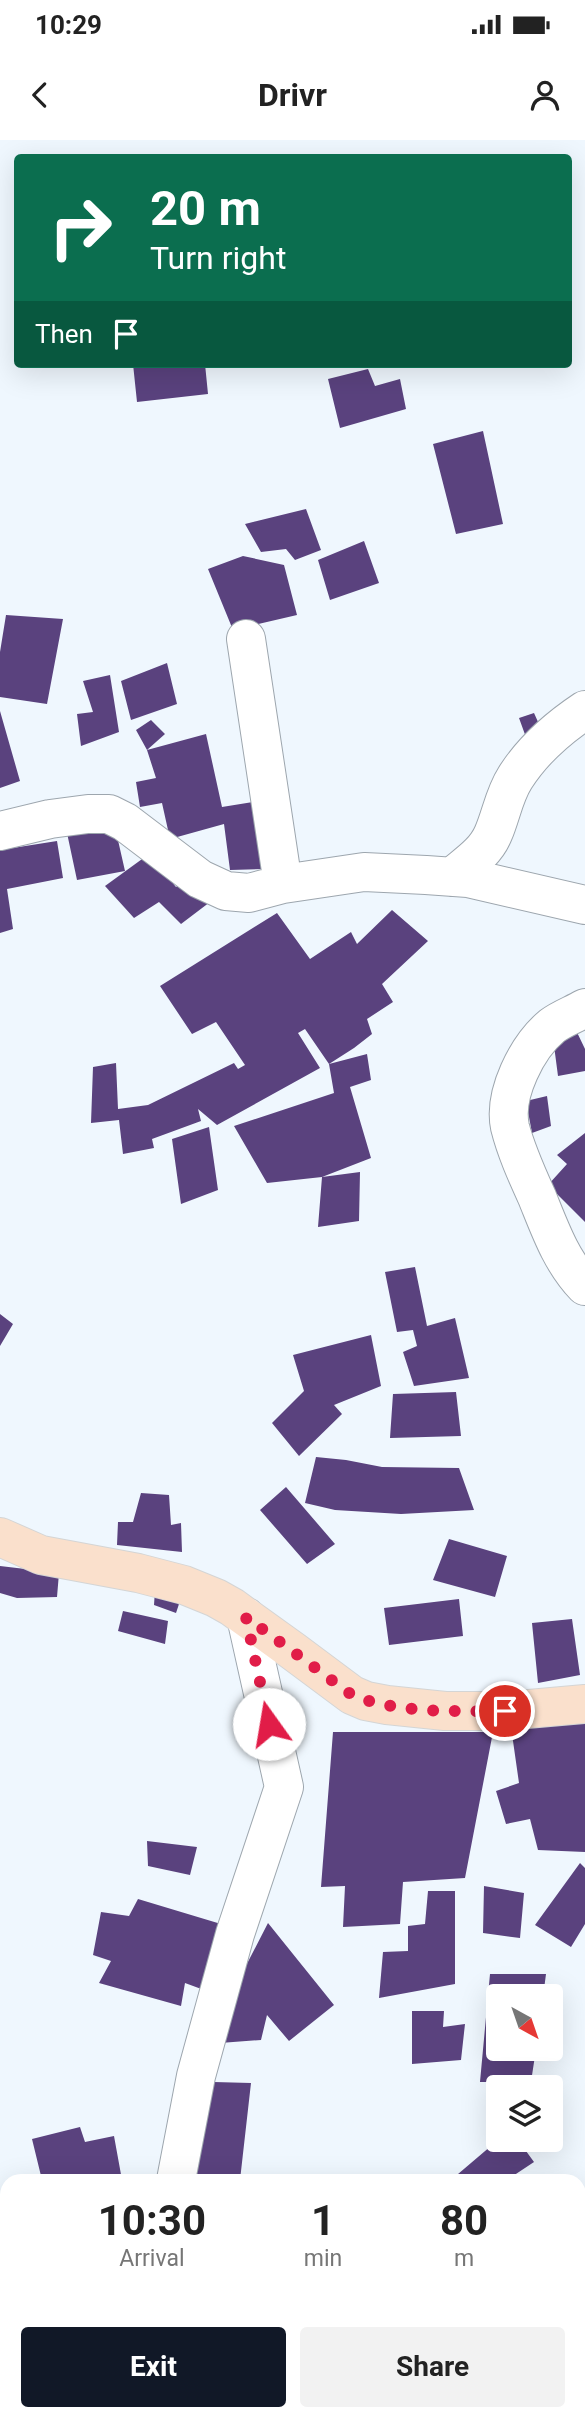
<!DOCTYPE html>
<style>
:root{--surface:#fff;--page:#f2f2f2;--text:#222;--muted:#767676;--accent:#111827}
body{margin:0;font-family:Roboto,sans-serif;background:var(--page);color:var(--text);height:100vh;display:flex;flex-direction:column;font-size:26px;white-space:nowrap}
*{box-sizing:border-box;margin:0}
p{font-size:23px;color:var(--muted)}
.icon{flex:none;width:38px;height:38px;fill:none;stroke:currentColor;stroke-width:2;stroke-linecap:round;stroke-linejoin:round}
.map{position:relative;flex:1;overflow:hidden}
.details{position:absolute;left:0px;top:2034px;width:586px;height:247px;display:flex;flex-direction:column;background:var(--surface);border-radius:21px 21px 0 0;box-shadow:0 7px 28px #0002}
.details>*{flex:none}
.banner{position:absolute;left:14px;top:14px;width:558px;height:214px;border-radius:7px;box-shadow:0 7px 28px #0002;background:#0b6e4f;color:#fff;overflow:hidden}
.needle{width:46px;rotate:140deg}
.buttons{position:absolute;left:486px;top:1844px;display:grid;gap:14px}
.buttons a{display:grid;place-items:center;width:77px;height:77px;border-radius:7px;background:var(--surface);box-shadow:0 7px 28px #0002;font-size:35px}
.pin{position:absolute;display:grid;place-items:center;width:60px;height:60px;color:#fff;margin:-30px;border:4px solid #fff;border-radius:50%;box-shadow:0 2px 7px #0007}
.me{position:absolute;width:77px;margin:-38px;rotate:347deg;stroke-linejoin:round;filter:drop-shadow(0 0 5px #0008)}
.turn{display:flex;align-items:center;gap:24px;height:147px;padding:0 21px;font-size:32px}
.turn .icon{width:91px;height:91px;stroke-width:2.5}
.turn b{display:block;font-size:49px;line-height:60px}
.then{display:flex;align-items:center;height:66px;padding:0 21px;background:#0003;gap:14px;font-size:26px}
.eta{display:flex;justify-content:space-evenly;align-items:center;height:119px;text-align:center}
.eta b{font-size:42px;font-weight:700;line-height:49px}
.cta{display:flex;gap:14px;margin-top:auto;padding:14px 21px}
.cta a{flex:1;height:80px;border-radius:7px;background:var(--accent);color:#fff;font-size:28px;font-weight:700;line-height:80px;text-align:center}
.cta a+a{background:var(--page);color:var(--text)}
.status{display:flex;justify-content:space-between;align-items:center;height:49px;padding:0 35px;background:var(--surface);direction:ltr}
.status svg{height:19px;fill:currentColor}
header{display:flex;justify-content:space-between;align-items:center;height:91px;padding:0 21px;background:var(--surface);font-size:32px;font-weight:700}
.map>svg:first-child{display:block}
.building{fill:#5a427e}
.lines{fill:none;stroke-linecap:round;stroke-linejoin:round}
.minor-casing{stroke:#9da6ae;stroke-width:40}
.major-casing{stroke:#d4d5d5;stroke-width:40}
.path{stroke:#90969b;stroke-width:4.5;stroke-dasharray:3.5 5;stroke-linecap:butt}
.minor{stroke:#fff;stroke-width:38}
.major{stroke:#fae0cc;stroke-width:38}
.route{stroke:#e11d48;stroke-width:12;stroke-dasharray:0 21.6}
</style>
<div class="status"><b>10:29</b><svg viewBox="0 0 49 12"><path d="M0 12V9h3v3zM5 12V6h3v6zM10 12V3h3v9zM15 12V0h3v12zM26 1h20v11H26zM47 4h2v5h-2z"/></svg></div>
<header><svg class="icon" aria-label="back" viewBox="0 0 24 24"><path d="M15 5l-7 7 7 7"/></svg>Drivr<svg class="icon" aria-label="person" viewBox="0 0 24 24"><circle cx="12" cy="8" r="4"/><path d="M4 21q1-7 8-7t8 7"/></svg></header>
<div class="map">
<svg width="585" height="2279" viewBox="0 0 585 2279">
<rect width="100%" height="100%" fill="#eff7fe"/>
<path class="building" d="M133 224H205L208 254 137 262Z
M368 229 375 246 400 239 406 269 340 288 328 239Z
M483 291 503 384 456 394 433 304Z
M306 369 321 410 295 420 286 409 261 412 245 384Z
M364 401 379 443 330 460 318 420Z
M243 416 284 425 297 475 233 490 208 429Z
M6 475 63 479 47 564 0 557V512Z
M167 523 177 564 131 580 121 541Z
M110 535 119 592 81 606 77 574 93 572 83 541Z
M0 571 20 641 0 648Z
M534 573 543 593 527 600 519 578Z
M151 580 165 594 147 610 206 594 222 667 259 661 266 729 230 730 224 684 170 699 162 663 140 667 136 642 156 638 147 610 136 590Z
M115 687 125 731 77 740 67 693Z
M57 701 63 738 7 749 13 789 0 793V710Z
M149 714 176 747 185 740 210 762 181 784 159 762 134 778 105 746Z
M392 770 428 801 382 844 393 862 367 879 372 894 354 908 329 924 305 889 298 893 320 928 217 985 198 969 201 981 152 999 154 1008 123 1014 119 980 91 983 93 927 116 923 118 969 148 965 234 923 238 929 245 925 216 882 192 894 160 846 277 773 310 819 351 792 357 804Z
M573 884 585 909V931L558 936 553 898Z
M367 914 371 940 350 947 371 1018 322 1037 267 1043 234 986 334 953 329 924Z
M547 956 551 986 532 993 526 961Z
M209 987 218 1050 181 1064 172 999Z
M585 993V1082L548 1045 567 1024 557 1015Z
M360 1032 359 1081 318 1087 322 1037Z
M415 1127 427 1186 455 1178 469 1238 414 1246 403 1212 417 1206 413 1190 397 1192 385 1132Z
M0 1174 13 1184 0 1206Z
M371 1195 381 1246 334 1265 342 1274 299 1316 272 1283 304 1251 293 1215Z
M456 1252 461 1296 390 1298 393 1254Z
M316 1317 346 1320 382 1327 459 1328 474 1370 401 1374 335 1370 305 1363Z
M286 1347 335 1404 307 1424 260 1370Z
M141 1353 169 1355 171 1385 181 1383 182 1412 117 1405 118 1382H133Z
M449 1399 507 1416 495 1457 433 1440Z
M0 1426 59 1433 57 1457 17 1458 0 1453Z
M155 1450 180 1461 176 1473 154 1465Z
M459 1459 463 1496 389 1505 384 1468Z
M123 1471 168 1481 165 1504 118 1491Z
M572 1479 580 1535 538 1543 532 1483Z
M585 1583V1712L538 1710 530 1679 506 1684 496 1651 519 1643 511 1587Z
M333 1592H493L465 1738 403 1742 400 1784 343 1787 345 1746 321 1747Z
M147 1701 197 1707 190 1735 148 1726Z
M580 1723 585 1728V1784L571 1807 535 1785Z
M484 1746 524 1753 520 1798 483 1793Z
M428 1751H455V1844L379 1858 383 1812 408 1811V1786L425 1784Z
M138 1759 221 1784 204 1850 185 1843 181 1866 99 1843 111 1821 93 1815 101 1772 129 1776Z
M268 1783 334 1865 289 1901 267 1875 261 1900 220 1903 236 1845Z
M490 1834H546L543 1857H499V1909H536L531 1942H480Z
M412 1871H444L443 1887 465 1884 461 1920 412 1924Z
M214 1942 251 1943 240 2040H194Z
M80 1987 85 2002 114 1996 122 2040H42L32 1999Z
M498 2000H518L534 2022 507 2040H451Z
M71 2273H145L148 2279H59Z
M215 2273H266V2279H215Z"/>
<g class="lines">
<defs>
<path id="minor" d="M246 499 283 744
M0 691 50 679 88 674H109L125 682 200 739 226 751 249 753 283 744 364 732 426 735 468 738 585 765
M452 737C467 724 485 713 493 694 501 676 504 655 515 638 532 611 558 588 585 570
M585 868C575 874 561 879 552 886 527 907 503 954 510 987 516 1011 527 1035 537 1057 550 1089 561 1121 585 1146
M176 2040 196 1936 235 1794 284 1647 246 1477
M191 2273 192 2279"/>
<path id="major" d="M0 1397 41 1415 138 1433 184 1445 216 1458 232 1467 293 1511 352 1555 366 1561 387 1565 445 1571H505L585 1564"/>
</defs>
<use href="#minor" class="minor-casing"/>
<use href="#major" class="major-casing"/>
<path class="path" d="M0 2096 7 2088
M0 2205 7 2203"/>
<use href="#minor" class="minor"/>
<use href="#major" class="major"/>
</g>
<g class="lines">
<path class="route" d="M269 1584 246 1477 352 1555C399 1574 455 1571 505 1571"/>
</g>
</svg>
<div class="buttons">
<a><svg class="needle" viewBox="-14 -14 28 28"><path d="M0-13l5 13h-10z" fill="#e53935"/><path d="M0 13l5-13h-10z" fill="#767676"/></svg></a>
<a><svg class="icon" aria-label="layers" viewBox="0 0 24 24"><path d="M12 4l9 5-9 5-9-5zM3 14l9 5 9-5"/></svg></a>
</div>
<div class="pin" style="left:505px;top:1571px;background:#d93025"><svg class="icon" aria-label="arrive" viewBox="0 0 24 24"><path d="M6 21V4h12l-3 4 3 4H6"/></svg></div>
<svg class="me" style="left:269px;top:1584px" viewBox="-20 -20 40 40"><circle r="19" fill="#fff"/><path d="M0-13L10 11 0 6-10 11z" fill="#e11d48"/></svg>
<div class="banner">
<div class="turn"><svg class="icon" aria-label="right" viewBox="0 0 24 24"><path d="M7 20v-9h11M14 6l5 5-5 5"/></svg><div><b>20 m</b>Turn right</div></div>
<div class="then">Then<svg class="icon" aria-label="arrive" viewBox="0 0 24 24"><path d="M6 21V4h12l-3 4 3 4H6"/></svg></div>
</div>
<section class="details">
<div class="eta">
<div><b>10:30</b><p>Arrival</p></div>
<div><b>1</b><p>min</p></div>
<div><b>80</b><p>m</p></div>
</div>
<div class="cta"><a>Exit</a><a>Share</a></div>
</section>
</div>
